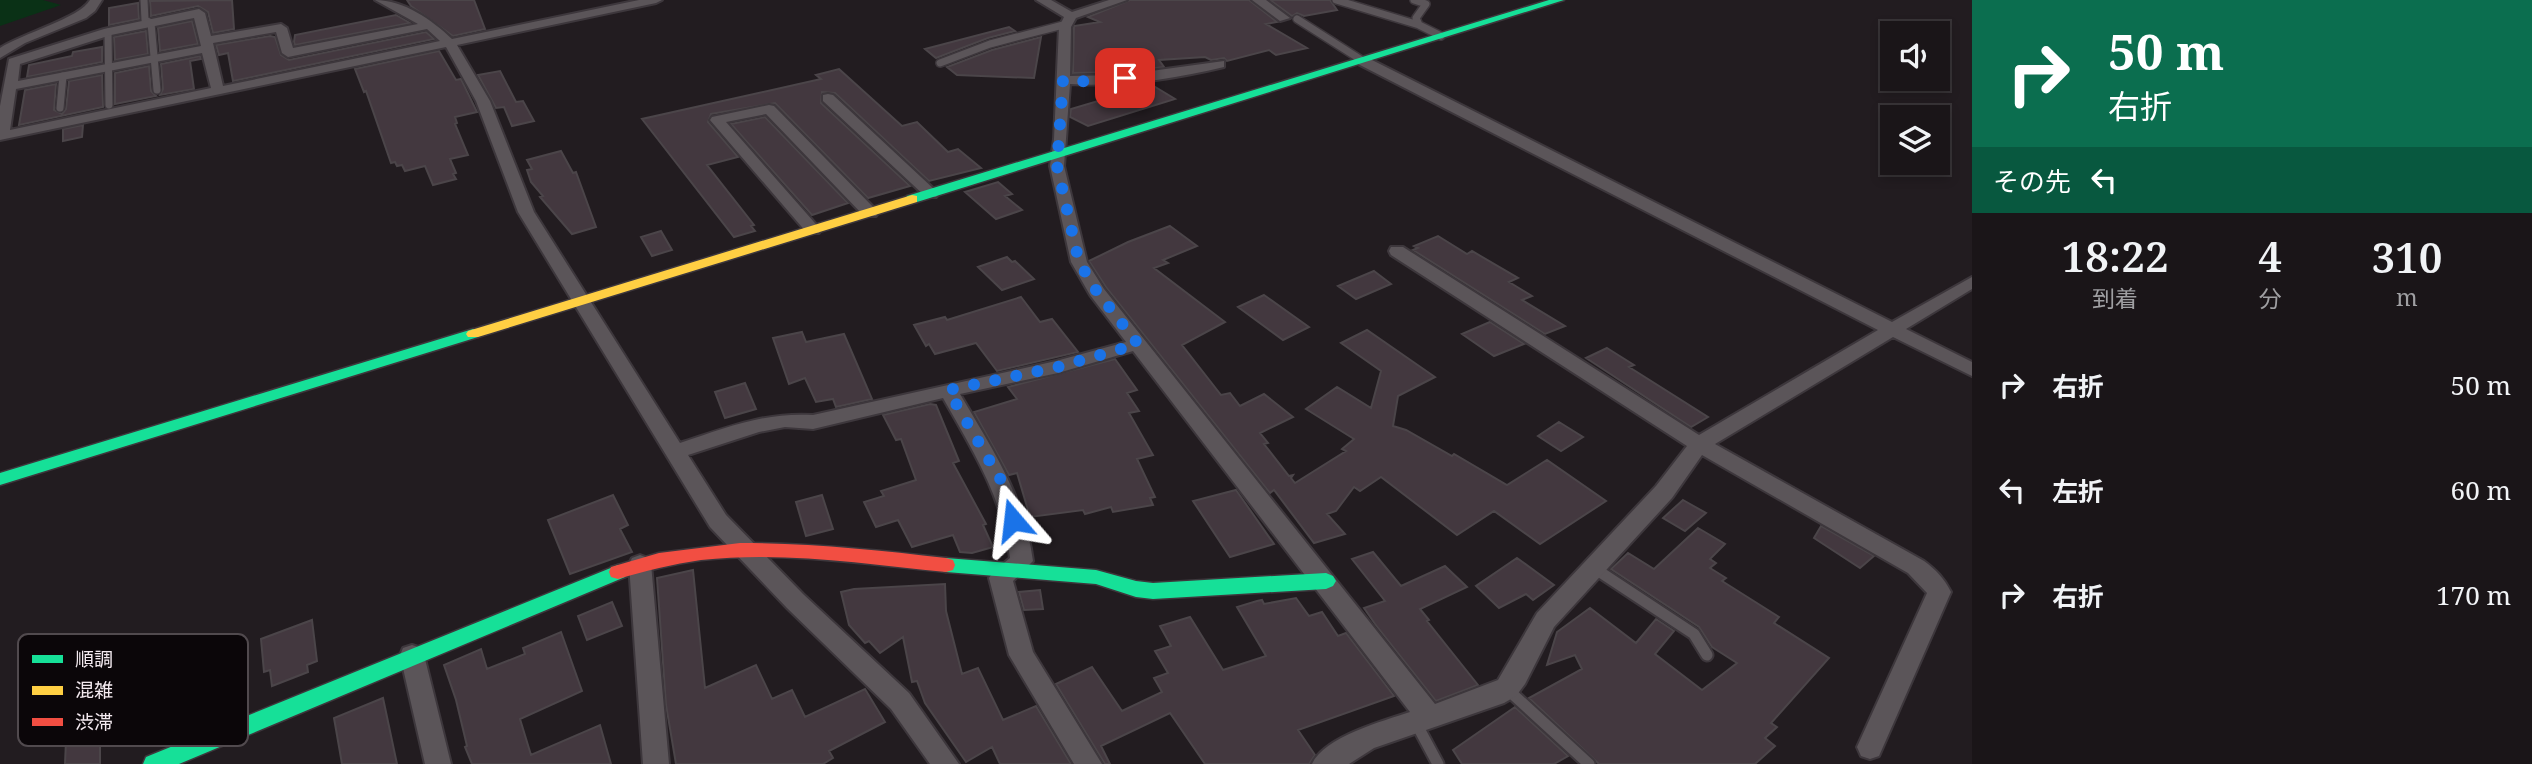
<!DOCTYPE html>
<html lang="ja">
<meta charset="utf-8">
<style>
:root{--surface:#1a1518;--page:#231e21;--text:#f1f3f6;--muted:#9f9fa2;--line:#383437}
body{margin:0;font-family:"Noto Serif","Noto Sans JP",serif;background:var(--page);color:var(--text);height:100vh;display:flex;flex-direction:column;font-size:26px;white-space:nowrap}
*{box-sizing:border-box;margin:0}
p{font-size:23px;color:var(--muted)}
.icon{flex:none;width:38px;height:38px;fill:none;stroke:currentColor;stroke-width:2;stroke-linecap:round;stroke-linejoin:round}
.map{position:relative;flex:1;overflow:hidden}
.drawer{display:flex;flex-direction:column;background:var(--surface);width:560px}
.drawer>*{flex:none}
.hud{background:#0b6e4f;color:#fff;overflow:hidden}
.controls{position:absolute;left:1880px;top:21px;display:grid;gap:14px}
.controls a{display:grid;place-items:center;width:70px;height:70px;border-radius:0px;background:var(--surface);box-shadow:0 4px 10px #0003,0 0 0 2px var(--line);font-size:35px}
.pin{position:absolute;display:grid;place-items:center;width:60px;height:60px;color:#fff;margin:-30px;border-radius:14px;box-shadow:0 4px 10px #0006}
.me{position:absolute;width:77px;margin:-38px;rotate:343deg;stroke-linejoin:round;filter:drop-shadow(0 0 5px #0008)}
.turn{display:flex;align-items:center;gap:24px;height:147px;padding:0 21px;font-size:32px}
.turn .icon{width:91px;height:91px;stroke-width:2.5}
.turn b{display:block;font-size:49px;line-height:60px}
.then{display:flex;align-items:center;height:66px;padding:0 21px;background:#0003;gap:14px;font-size:26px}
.eta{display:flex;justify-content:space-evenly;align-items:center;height:119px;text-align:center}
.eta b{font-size:42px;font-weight:600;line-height:49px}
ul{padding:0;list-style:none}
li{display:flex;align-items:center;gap:21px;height:105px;padding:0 21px}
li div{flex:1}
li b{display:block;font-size:26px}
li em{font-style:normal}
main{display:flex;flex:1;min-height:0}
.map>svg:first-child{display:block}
.green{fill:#0a3116}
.building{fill:#43383f;stroke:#4b4549;stroke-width:2}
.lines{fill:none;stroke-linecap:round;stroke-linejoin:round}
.lane-far1-casing{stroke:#3d373c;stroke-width:10}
.lane-casing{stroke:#3d373c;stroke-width:15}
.street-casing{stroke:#3d373c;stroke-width:4}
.fast-casing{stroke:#3d373c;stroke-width:3}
.slow-casing{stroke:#3d373c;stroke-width:3}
.jam-casing{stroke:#3d373c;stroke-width:3}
.lane-far1{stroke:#5b5559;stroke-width:7}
.lane{stroke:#5b5559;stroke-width:11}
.street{fill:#5b5559;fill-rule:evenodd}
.fast{fill:#16e098;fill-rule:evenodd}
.slow{fill:#ffcf43;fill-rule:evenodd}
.jam{fill:#f24e42;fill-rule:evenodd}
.route{stroke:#1a73e8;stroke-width:12;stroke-dasharray:0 21.6}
.key{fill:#0b0609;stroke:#514a4e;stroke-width:2}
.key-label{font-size:19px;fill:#f4eaf0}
</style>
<main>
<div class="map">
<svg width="1972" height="764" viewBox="0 0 1972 764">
<rect width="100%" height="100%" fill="#221c20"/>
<path class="green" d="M0 0H43L61 5 0 26Z"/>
<path class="building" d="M232 0 234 29 213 33 208 12 198 6 151 16 150 1Z
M407 0H474L485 29 453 36 411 6Z
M1130 0H1249L1277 22 1266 24 1307 48 1276 55 1269 50 1227 61 1224 58 1211 60 1205 57 1159 60 1164 67 1122 72 1073 73 1074 26 1100 22 1088 17Z
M1270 0H1330L1337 10 1304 16 1297 13 1292 16Z
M138 3 139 19 109 25V8Z
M396 15 410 23 295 45 294 42 295 35Z
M192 21 198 44 160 51 158 28Z
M1009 27 1015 31 988 38 936 58 925 49Z
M146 31 148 54 115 60 114 37Z
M426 32 434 39 233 81 228 53 219 55 216 45 270 36 275 37 281 55 289 60Z
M1041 37 1034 78 957 75 947 67 992 50Z
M102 47V62L27 77 29 65 72 56 73 52Z
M439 51 456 80 461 79 477 112 455 117 457 123 455 124 468 155 450 159 456 173 453 174 456 179 433 185 425 166 405 171 402 165 397 166 395 162 391 163 366 91 364 92 355 69Z
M200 56 201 59 190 61 194 89 160 95 163 89 161 64Z
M149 66 151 91 156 96 115 104V73Z
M839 69 902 126 917 122 948 152 958 149 981 168 929 181 835 93 822 92 821 103 910 186 868 198 775 103 711 114 708 122 738 157 707 165 754 225 751 226 755 231 734 237 642 119 821 79 816 75Z
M500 71 516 102 523 101 534 121 512 126 504 107 496 108 478 75Z
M102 75 103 107 19 125 25 90 56 84 54 110 62 114 66 109 69 81Z
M1152 85 1175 99 1088 126 1070 117 1071 109Z
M765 117 848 203 812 215 731 124Z
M83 125 82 137 63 141V129Z
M561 151 573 173 576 172 596 227 572 234 540 197 543 196 531 182 527 170 532 169 527 160Z
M998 182 1012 194 1005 196 1022 210 996 219 965 192Z
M1170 226 1197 246 1163 260 1168 263 1154 268 1225 322 1182 345 1221 395 1230 393 1240 406 1264 394 1293 417 1260 433 1268 443 1264 444 1289 476 1293 475 1291 478 1295 483 1346 451 1342 449 1354 439 1306 409 1337 387 1371 408 1381 371 1341 343 1367 330 1435 377 1398 396 1393 426 1406 430 1452 456 1454 454 1507 485 1547 460 1606 501 1540 544 1494 511 1457 535 1381 477 1360 491 1354 487 1336 511 1327 514 1345 534 1314 543 1274 490 1270 493 1106 287 1089 261 1128 242Z
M661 231 672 250 652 256 641 237Z
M1438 236 1467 254 1472 251 1518 278 1509 282 1532 296 1522 300 1565 326 1545 334 1413 250 1418 248 1414 246Z
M1007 257 1012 262 1015 261 1034 279 1002 290 978 267Z
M1374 271 1391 284 1356 299 1338 286Z
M1264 295 1309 327 1283 340 1238 307Z
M1021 297 1040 322 1052 319 1078 352 997 371 976 343 935 354 929 344 926 346 914 325 945 317 947 320Z
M1490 322 1524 344 1494 356 1462 334Z
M802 332 806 342 844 334 872 399 836 407 833 399 816 402 805 378 789 384 773 338Z
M1607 348 1634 365 1629 367 1708 417 1691 427 1586 358Z
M1115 359 1137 390 1127 393 1139 411 1129 413 1153 455 1137 459 1155 497 1150 498 1153 505 1113 512 1111 507 1085 514 1083 510 1030 517 1017 473 1009 475 974 412 1017 399 1008 387Z
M745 383 756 409 725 418 715 392Z
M930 404 936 405 959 461 953 463 986 524 983 525 993 547 972 553 960 552 953 535 912 547 898 520 876 527 864 502 884 496 881 491 916 480 901 439 896 440 883 415Z
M1559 422 1583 437 1561 451 1538 436Z
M1236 490 1274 544 1230 557 1193 501Z
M613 495 628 525 620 529 632 552 570 574 548 520Z
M822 495 833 529 806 536 796 502Z
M1683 500 1706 513 1685 531 1663 518Z
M1821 526 1874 556 1860 568 1814 538Z
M1698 528 1725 544 1710 559 1716 563 1710 568 1726 578 1722 581 1779 617 1774 623 1829 658 1771 723 1777 727 1765 738 1775 746 1755 764H1599L1529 698 1582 669 1575 655 1547 665 1557 632 1590 608 1636 643 1656 619 1674 631 1655 654 1702 690 1737 663 1712 647 1699 627 1611 569 1628 553 1654 569Z
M1373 552 1401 586 1445 566 1467 587 1420 609 1429 620 1427 621 1478 685 1436 701 1375 624 1364 608 1385 601 1352 559Z
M1517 558 1554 585 1533 600 1526 594 1499 608 1476 586Z
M693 570 705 688 756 665 772 699 792 690 805 717 865 689 885 722 829 751 833 758 823 764H676L666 705 657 578Z
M945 584 946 611 962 674 978 668 1003 720 1036 706 1071 764H1000L992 747 966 762 925 703 917 681 912 682 903 637 880 653 869 641 865 643 849 625 841 592 854 589Z
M1040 590 1043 609 1024 610 1019 592Z
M1296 598 1309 616 1322 612 1338 636 1346 633 1394 696 1298 730 1315 755 1309 764H1205L1170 713 1101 746 1110 764H1105L1056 684 1092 667 1122 711 1162 692 1154 678 1168 673 1155 651 1171 646 1160 626 1190 617 1223 670 1266 656 1237 607 1257 601 1262 600 1264 604Z
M612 602 622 626 587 640 578 616Z
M312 620 317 661 307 665 308 672 272 686 270 670 264 672 261 639Z
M561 632 582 691 520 719 531 755 600 725 611 764H472L465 747 467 746 456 700 444 665 481 649 487 669 525 654 523 648Z
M112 677V733L100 737V764H65L68 693Z
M383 698 397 764H342L334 718Z
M1515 707 1568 756 1554 764H1462L1453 750Z"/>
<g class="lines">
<defs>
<path id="lane-far1" d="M144 0 145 20 151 23 157 90
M1336 0 1419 25
M1414 0 1426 4 1416 18 1419 25 1441 36
M1297 19 1363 61
M108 32 109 105
M940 63 990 44 1067 24
M60 108 63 76"/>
<path id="lane" d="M1594 568 1694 634 1707 655
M1507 689 1589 764
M1416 723 1438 764"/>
<path id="street" d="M90 0H102L95 11 86 18 25 43 0 58V48C21 34 80 18 90 0Z
M375 0C404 0 432 20 452 39L639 0H662L656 3 457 45 490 101 534 212 680 443C726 428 764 412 813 415L1056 361 1126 342 1090 295 1071 262 1050 166 1054 139 1059 27 1064 17 1036 0H1051L1072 12 1109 0H1127L1076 18 1071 27 1070 76 1122 75 1224 61V67C1174 79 1121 87 1070 84L1064 166 1087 262 1104 289 1435 704 1498 680 1537 613 1656 486 1687 446 1391 255 1389 251 1391 247H1403L1699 435 1878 330 1358 64V58H1368L1892 322 1972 277V289L1906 329 1972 362V376L1893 337 1715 444 1924 561C1936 570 1944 578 1951 592L1879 756 1870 759 1861 756 1857 747 1927 593 1908 573 1702 455 1672 498 1554 627 1525 684 1516 696 1504 703 1374 748 1349 764H1312C1324 737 1383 721 1410 712L1133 351 1058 373 960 394C993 450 1024 496 1033 561L1013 581 1033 652 1102 764H1074L1009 655 989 578 993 572 1010 558C1003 498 972 449 943 398L813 429 785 427 759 432 688 455 726 515 803 594 909 693 959 764H930L891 709 787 608 710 527 518 212 476 101 446 47 0 140V106L9 59 104 29 199 9 205 13 211 36 281 24 287 28 293 48 418 24ZM194 18 201 46 18 81 20 64 111 35ZM427 29 440 41 223 86 213 43 276 32 282 53 288 57ZM202 53 211 88 10 130 16 89Z
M1252 0H1266L1290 18 1280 21Z
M828 94 833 95 936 191 939 194 936 197H926L823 101V95Z
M769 105 774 106 876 210 878 213 876 216H864L766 114 726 122 821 230 819 233H807L710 120 712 117Z
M640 555 648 558 651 564 669 764H643L629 564 632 558Z
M412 645 421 648 424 655 451 764H425L400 655 403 648Z"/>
<path id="fast" d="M1549 0H1564L917 202H907L906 199 907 196Z
M473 329 478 331 480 334 478 337 0 485V473Z
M946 558 1096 570 1136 581 1153 583 1326 573 1333 576 1336 581 1333 586 1326 589 1153 599 1136 597 1096 584 946 572 939 570 937 565 939 560Z
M618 565 625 567 627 572 625 577 179 764H143L146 757Z"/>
<path id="slow" d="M912 195 917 196V202L478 337H468L466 334 468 331Z"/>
<path id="jam" d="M740 543C809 543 877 550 946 558L953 560 955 565 953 570 946 572C865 564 783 551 701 560 673 564 645 571 618 579L611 577 609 572 611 567 659 553Z"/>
</defs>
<use href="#lane-far1" class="lane-far1-casing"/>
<use href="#lane" class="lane-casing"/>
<use href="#street" class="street-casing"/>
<use href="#fast" class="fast-casing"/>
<use href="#slow" class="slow-casing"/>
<use href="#jam" class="jam-casing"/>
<use href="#lane-far1" class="lane-far1"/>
<use href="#lane" class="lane"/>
<use href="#street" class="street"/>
<use href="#fast" class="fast"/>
<use href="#slow" class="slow"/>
<use href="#jam" class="jam"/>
</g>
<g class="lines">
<path class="route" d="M1013 520 1002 482 948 390 1058 367 1138 344 1096 290 1079 262 1057 166 1063 80 1095 82 1125 78"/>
</g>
<rect x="18" y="634" width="230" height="112" rx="10" class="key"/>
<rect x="32" y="655" width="31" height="8" fill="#16e098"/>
<rect x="32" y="686" width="31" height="9" fill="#ffcf43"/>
<rect x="32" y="718" width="31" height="8" fill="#f24e42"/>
<g class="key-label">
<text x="75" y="666">順調</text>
<text x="75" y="697">混雑</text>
<text x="75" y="729">渋滞</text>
</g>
</svg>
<div class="controls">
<a><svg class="icon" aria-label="sound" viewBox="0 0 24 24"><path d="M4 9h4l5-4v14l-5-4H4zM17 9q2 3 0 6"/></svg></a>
<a><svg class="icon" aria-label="layers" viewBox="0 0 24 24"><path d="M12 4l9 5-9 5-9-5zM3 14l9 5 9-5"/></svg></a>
</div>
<div class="pin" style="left:1125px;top:78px;background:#d93025"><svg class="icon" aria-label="arrive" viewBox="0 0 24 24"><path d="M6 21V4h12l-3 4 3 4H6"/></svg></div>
<svg class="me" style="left:1013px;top:520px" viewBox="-20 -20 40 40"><path d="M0-17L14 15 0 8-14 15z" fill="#1a73e8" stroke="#fff" stroke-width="4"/></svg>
</div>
<section class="drawer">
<div class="hud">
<div class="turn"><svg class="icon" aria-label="right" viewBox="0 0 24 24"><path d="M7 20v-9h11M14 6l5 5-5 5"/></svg><div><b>50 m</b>右折</div></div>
<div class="then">その先<svg class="icon" aria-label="left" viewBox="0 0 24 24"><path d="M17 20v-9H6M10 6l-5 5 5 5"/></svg></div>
</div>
<div class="eta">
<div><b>18:22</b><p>到着</p></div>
<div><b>4</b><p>分</p></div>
<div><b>310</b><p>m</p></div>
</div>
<ul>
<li><svg class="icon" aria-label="right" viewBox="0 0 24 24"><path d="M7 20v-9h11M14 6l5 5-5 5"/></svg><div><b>右折</b></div><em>50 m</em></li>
<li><svg class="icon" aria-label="left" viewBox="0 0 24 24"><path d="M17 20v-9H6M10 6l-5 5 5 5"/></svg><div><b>左折</b></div><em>60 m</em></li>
<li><svg class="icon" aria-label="right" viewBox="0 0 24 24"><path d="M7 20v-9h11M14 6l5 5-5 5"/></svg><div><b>右折</b></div><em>170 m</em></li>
</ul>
</section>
</main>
